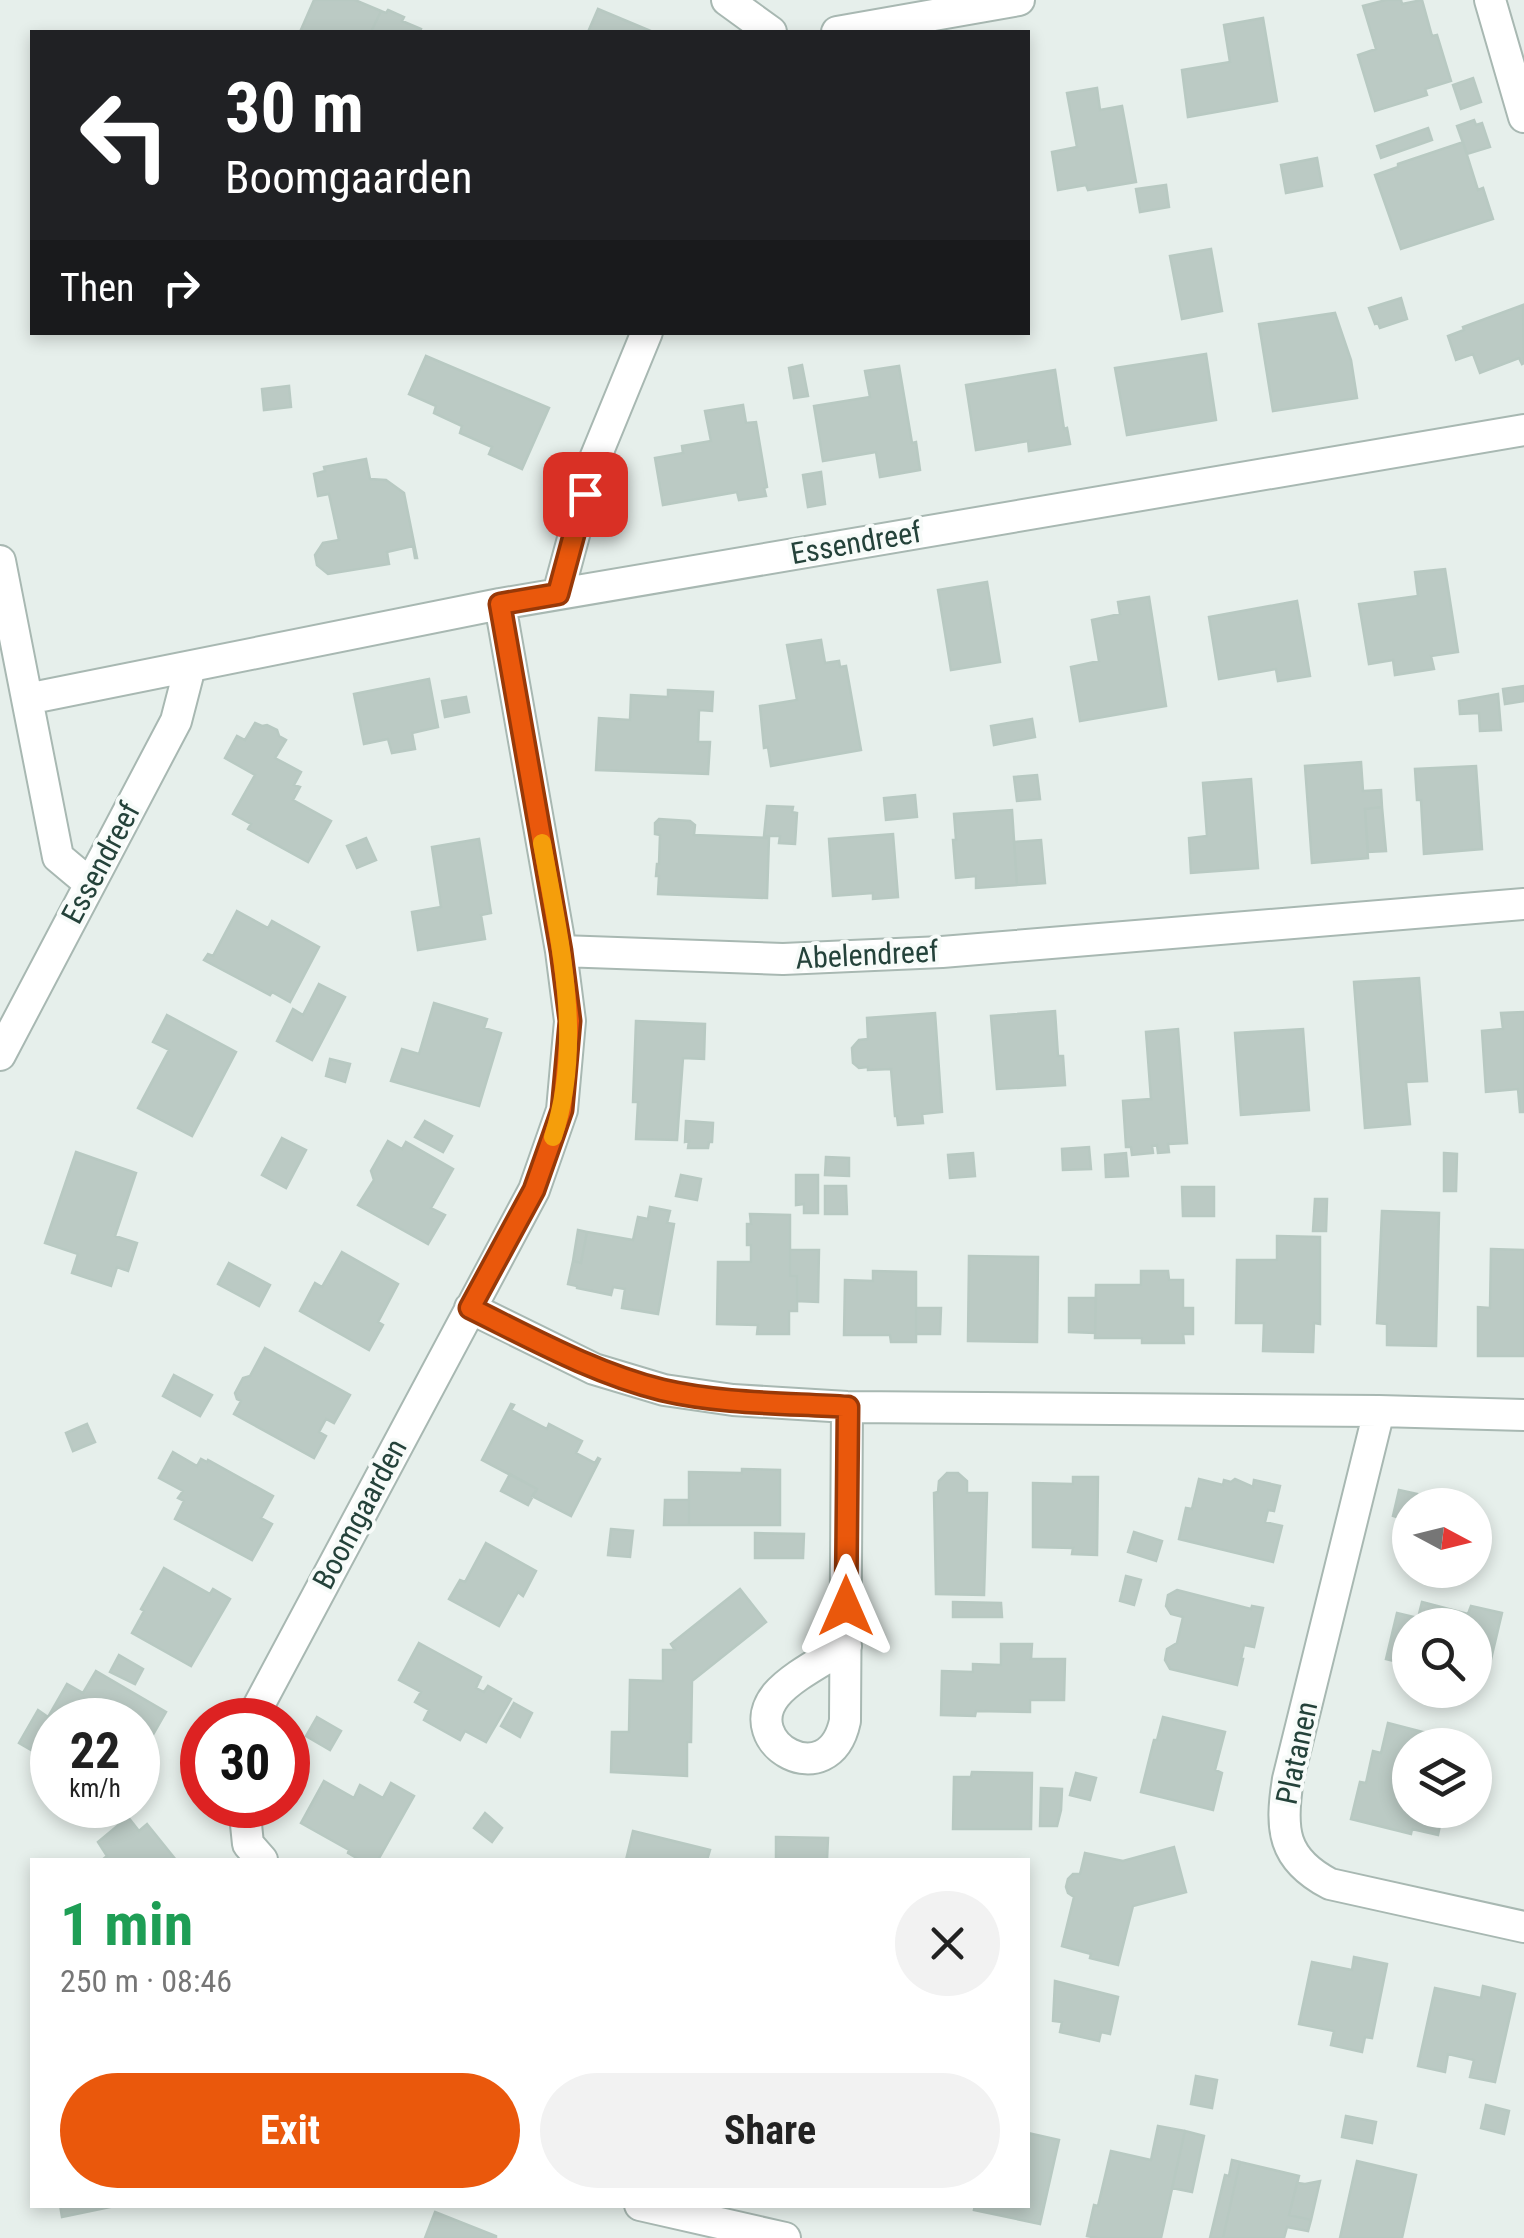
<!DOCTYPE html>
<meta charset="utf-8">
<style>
:root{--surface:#fff;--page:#f2f2f2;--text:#222;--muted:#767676;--accent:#ea580c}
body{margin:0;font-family:"Roboto Condensed",sans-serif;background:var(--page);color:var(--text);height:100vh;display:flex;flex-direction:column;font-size:38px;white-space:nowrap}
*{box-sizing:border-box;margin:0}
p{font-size:32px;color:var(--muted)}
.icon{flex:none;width:55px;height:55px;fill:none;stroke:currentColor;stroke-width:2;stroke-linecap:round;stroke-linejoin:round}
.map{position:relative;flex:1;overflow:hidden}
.sheet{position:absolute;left:30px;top:1858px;width:1000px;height:350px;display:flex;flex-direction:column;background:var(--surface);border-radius:0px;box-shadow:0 5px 15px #0003}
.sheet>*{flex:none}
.banner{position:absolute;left:30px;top:30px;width:1000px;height:305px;border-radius:0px;box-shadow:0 5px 15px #0003;background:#202124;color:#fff;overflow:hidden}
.needle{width:65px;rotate:97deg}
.controls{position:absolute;left:1392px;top:1488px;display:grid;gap:20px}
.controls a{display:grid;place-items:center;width:100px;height:100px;border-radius:50%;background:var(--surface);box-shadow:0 5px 15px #0003;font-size:50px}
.speed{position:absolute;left:30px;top:1698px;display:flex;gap:20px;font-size:50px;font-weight:700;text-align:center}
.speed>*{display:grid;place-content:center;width:130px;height:130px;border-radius:50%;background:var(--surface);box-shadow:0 5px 15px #0003;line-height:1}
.speed small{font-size:25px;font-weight:400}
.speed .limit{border:15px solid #d22;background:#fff;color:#111}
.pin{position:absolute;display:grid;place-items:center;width:85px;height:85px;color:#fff;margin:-42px;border-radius:20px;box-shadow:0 5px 15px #0006}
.me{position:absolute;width:110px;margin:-55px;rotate:0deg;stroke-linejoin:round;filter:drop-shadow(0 0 8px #0008)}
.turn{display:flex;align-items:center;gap:35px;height:210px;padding:0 30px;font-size:45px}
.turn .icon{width:130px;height:130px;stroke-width:2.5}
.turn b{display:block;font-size:70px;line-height:85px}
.then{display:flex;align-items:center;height:95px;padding:0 30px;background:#0003;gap:20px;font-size:38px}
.round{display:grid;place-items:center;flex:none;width:105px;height:105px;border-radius:52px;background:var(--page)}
.summary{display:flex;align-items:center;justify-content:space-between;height:170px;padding:0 30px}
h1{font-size:60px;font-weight:700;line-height:75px;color:#1e9e55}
.action{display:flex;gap:20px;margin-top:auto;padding:20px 30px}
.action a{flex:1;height:115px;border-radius:60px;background:var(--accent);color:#fff;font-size:40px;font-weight:700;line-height:115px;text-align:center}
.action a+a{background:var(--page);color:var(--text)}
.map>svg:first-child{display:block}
.building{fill:#bbcac4;stroke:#b8c9c2;stroke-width:2.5}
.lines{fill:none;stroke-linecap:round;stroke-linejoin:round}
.minor-casing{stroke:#a8b8b2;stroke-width:34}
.minor{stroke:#fff;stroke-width:30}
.route-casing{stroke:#983908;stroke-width:25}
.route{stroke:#ea580c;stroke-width:18}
.slow{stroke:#f59e0b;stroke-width:18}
.labels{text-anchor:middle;stroke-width:8;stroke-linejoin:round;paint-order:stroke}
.street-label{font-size:30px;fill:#24423a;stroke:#f7fbf9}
</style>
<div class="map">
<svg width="1524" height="2238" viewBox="0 0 1524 2238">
<rect width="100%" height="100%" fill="#e6efeb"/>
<path class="building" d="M314 0H355L381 11 371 32H300Z
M1386 0H1401L1402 4 1422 0 1432 36 1437 35 1451 81 1425 89 1427 95 1375 111 1358 55 1376 49 1363 6Z
M598 9 653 32H588Z
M388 10 404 17 402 21 421 29 420 32H371L381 11 386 13Z
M1263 18 1277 101 1188 117 1182 70 1230 62 1224 25Z
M1473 78 1481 102 1461 109 1453 85Z
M1097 88 1100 110 1122 106 1136 182 1088 190 1086 185 1058 190 1052 152 1077 147 1067 93Z
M1474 120 1476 125 1482 123 1490 147 1467 154 1457 126Z
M1428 128 1432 140 1381 158 1377 146Z
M1463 142 1478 190 1483 188 1493 219 1401 249 1375 175 1398 167V164Z
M1317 158 1322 186 1286 193 1281 165Z
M1166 185 1169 207 1140 212 1136 189Z
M1211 249 1222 311 1182 319 1170 256Z
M1401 298 1407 319 1380 328 1378 323 1375 324 1369 308Z
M1523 305 1524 363 1522 364 1519 358 1480 373 1473 354 1456 360 1448 336 1464 330 1463 327Z
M1335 313 1351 360 1357 398 1273 411 1259 324Z
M1206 354 1216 420 1127 435 1115 368Z
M426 356 549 408 522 469 489 454 492 447 460 433 462 426 434 413 436 406 409 394Z
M802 365 808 396 794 398 789 368Z
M899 366 912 443 916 442 920 470 880 477 876 452 823 461 814 406 870 397 865 371Z
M1055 370 1064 429 1067 428 1070 444 1029 451 1028 441 976 450 966 385Z
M289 386 291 407 264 410 262 389Z
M743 405 746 423 756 422 767 487 764 488 766 496 739 500 737 492 663 505 655 458 683 453 682 446 711 441 705 411Z
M366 459 370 479 386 480 404 493 417 558H415L413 546 387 552 389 564 328 574 317 565 315 555 323 543 339 540 329 494 318 496 314 474 325 471 324 467Z
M821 472 825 504 808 507 803 475Z
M1445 569 1458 652 1431 656 1434 669 1395 675 1393 660 1369 664 1359 604 1418 596 1415 572Z
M987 582 1000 662 951 670 938 590Z
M1149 597 1166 706 1080 721 1071 667 1099 661 1092 620 1120 614 1118 602Z
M1297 601 1310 676 1278 681 1276 669 1219 679 1209 617Z
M821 640 825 663 839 661 840 667 846 666 861 750 771 766 768 747 764 748 760 706 797 700 787 645Z
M429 679 438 727 412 733 415 749 392 753 388 739 364 744 354 694Z
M1524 686V701L1505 704 1503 689Z
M668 690 713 692 712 711 699 710 698 742H710L708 774 596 770 599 718 630 720 631 695 668 697Z
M1498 694 1501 730 1480 731 1479 713 1460 714 1459 701Z
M466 697 469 712 445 717 442 701Z
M1032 719 1035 737 994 745 991 726Z
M255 723 262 726 267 725 277 730 279 736 286 740 275 758 301 772 294 785 300 787 293 800 331 821 308 862 248 829 251 824 233 814 255 775 225 758 237 736 245 740Z
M1361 762 1363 791 1381 790 1382 807 1365 809 1368 858 1312 863 1305 766Z
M1476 766 1482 849 1424 854 1421 800H1417L1415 769Z
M1037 775 1040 799 1017 801 1014 777Z
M1251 779 1258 868 1191 873 1189 838 1207 836 1203 783Z
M915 795 917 817 886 820 884 798Z
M767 806 793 807 792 812 797 813 795 844 779 843 780 836H764Z
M1382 807 1386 851 1368 852 1365 809Z
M1012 810 1017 885 976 888V876L956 878 953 840H956L954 814Z
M659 819 690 821 695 825 694 835 769 838 767 898 658 894 659 876H656L657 864H659L660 835 655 834V823Z
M893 834 898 897 873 899V893L833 896 829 839Z
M366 838 376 860 357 868 347 846Z
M479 839 491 913 481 915 485 939 418 950 412 912 441 907 432 847Z
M1041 840 1045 883 1017 885 1014 842Z
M237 911 268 928 272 921 319 947 290 1002 272 992 270 995 204 960 208 954 213 956Z
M1419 978 1427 1081 1406 1082 1410 1124 1365 1128 1354 982Z
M319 984 345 997 312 1060 277 1041 293 1009 303 1015Z
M434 1003 487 1019 484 1028 501 1033 479 1106 391 1081 402 1049 419 1054Z
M1055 1011 1058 1056H1063L1065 1085 997 1089 991 1016Z
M1524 1012V1112H1520L1518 1089 1486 1092 1482 1031 1503 1029 1501 1013Z
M935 1013 942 1112 922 1114 923 1123 898 1125 897 1116H895L891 1069 868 1070V1067L859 1068 853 1063 852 1048 859 1040 868 1039 867 1018Z
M167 1015 236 1052 192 1136 138 1108 169 1050 153 1042Z
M636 1021 705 1024 704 1059 683 1058 677 1140 636 1139 638 1102H633Z
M1178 1029 1187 1143 1168 1144 1169 1152 1158 1153 1157 1145 1152 1146 1153 1153 1132 1155 1131 1147H1126L1123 1101 1151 1099 1146 1032Z
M1303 1029 1309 1110 1241 1115 1235 1033Z
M330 1059 350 1064 345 1082 326 1076Z
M425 1121 452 1136 443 1152 415 1137Z
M686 1121 713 1123 712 1142H709L708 1148H688L689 1141 685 1142Z
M282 1138 306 1150 286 1188 262 1175Z
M388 1141 402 1149 406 1142 453 1169 431 1208 445 1215 428 1244 358 1205 374 1180 371 1171Z
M1089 1147 1091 1169 1063 1170 1062 1149Z
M76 1152 136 1173 115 1236 137 1243 128 1271 117 1267 111 1286 72 1273 78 1254 45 1243Z
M973 1153 975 1176 950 1178 948 1155Z
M1126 1153 1128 1176 1106 1177 1105 1155Z
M1444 1153 1457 1154 1456 1191H1444Z
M826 1157 849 1158V1176L825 1175Z
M681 1175 701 1179 697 1200 676 1196Z
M796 1175H818V1213H804V1204L796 1205Z
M825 1186H846L847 1214H825Z
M1182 1187H1214V1216H1183Z
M1315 1199H1327L1326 1231H1313Z
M650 1207 670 1211 667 1223 674 1224 658 1314 622 1308 625 1289 613 1287 611 1295 577 1288V1286L568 1284 573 1261 581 1263 587 1232 633 1240 638 1217 648 1219Z
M1382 1211 1439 1213 1436 1346 1387 1345V1324L1377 1323Z
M750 1214 790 1215V1276H797V1311H789V1334H757L758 1325 717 1324 718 1262H751V1245H747V1224H751Z
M578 1230 587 1232 581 1263 573 1261Z
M1277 1236 1320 1237V1324L1314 1323 1313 1352 1263 1351 1264 1323H1236L1237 1260H1277Z
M1491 1249 1524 1250V1356H1478V1307L1490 1308Z
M790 1250H819L818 1302 797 1301V1276H790Z
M342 1252 398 1284 378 1322 383 1325 369 1350 300 1311 315 1283 322 1287Z
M969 1256 1038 1257 1037 1342 968 1341Z
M229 1263 270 1285 259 1306 218 1284Z
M873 1271 916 1272V1342H891L890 1335H844L845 1280 873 1281Z
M1141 1271H1168L1169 1280H1183V1308H1193V1334H1183L1184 1343H1142V1338H1095L1096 1285H1141Z
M1069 1298H1096L1095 1333 1069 1332Z
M916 1308H941L940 1334H916Z
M265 1348 350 1395 334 1423 326 1419 319 1432 326 1436 314 1458 234 1414 241 1401 237 1399 235 1393 243 1378 250 1376Z
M174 1375 212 1395 200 1416 163 1396Z
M511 1404 514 1405 511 1410 547 1429 549 1424 582 1441 576 1453 595 1463 598 1458 600 1459 571 1516 532 1496 537 1489 482 1460Z
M87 1424 95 1442 73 1451 66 1433Z
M173 1452 197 1466 201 1459 207 1462 208 1460 273 1496 261 1518 272 1524 252 1560 175 1519 184 1501 178 1498 183 1491 159 1478Z
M742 1469 780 1470V1525H689V1472L742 1473Z
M947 1473H958L967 1481V1493H987L984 1595 936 1594 934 1493 938 1492 939 1481Z
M510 1474 537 1489 528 1505 501 1491Z
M1073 1477H1098L1097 1555 1072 1554 1073 1548 1033 1547V1483L1073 1484Z
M1199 1479 1223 1485 1224 1480 1231 1482 1235 1479 1253 1487 1254 1480 1280 1486 1274 1511 1268 1510 1265 1522 1282 1526 1273 1562 1179 1539 1186 1508 1192 1509Z
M1399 1490 1417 1494 1414 1505H1410V1521L1393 1516Z
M665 1500H689V1525H664Z
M611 1529 633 1531 630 1557 608 1555Z
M1134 1532 1162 1541 1156 1561 1128 1552Z
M755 1533 804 1534 803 1558H755Z
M486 1543 536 1571 523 1596 518 1592 499 1626 449 1599 460 1580 465 1582Z
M164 1568 210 1594 213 1589 230 1599 191 1666 132 1633 144 1611 141 1609Z
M1126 1576 1141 1580 1134 1605 1120 1601Z
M740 1589 766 1622 692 1681 691 1742H687V1776L611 1772 612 1732H629L630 1680 663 1681V1650H675L671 1644Z
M1177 1590 1251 1609 1252 1606 1263 1608 1254 1647 1244 1645 1241 1659H1243L1237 1685 1170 1669 1165 1660 1167 1649 1177 1643 1183 1617 1171 1614 1166 1606 1168 1595Z
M953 1602 1001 1603 1002 1617H953Z
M1422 1602 1468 1614 1471 1606 1502 1613 1487 1676 1475 1674V1625H1410V1665L1386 1659 1397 1613 1418 1618Z
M419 1643 481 1677 476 1688 484 1692 488 1686 511 1699 486 1742 465 1731 460 1740 424 1720 429 1710 415 1702 421 1692 399 1680Z
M1001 1644H1032L1031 1659H1065L1064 1700H1030V1712L976 1711 975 1716 941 1715 942 1671 973 1672V1664L1001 1665Z
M119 1655 143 1669 135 1684 110 1672Z
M96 1671 166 1712 147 1745 138 1740V1720H52V1762L19 1743 38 1710 48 1717 67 1684 83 1693Z
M514 1703 532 1713 520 1737 501 1726Z
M317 1717 341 1731 330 1750 306 1736Z
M1163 1717 1225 1732 1215 1770 1222 1773 1213 1810 1141 1792 1154 1740H1157Z
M1388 1723 1438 1736 1436 1745H1410V1810H1443L1438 1835 1412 1829 1411 1834 1351 1819 1360 1782 1366 1783 1373 1751 1381 1753Z
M972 1772 1032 1773 1031 1829H953L954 1777H971Z
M1076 1773 1096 1778 1090 1800 1070 1795Z
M324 1781 354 1798 360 1785 383 1798 391 1783 414 1796 378 1860H360L348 1853 349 1850 301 1823Z
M1041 1788 1062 1789 1061 1810 1057 1826H1040Z
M485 1813 502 1828 492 1842 474 1828Z
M128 1817 139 1831 147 1824 176 1860H102L107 1856 98 1842Z
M633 1831 710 1850 707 1860H626Z
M776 1837 828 1838 827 1860H776Z
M1174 1847 1186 1892 1133 1906 1118 1965 1090 1958 1091 1954 1062 1946 1074 1897 1068 1893 1066 1887 1068 1879 1073 1874H1080L1085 1853 1123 1861Z
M1354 1957 1387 1964 1372 2038 1365 2037 1362 2052 1331 2045 1334 2031 1299 2024 1312 1962 1352 1970Z
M1055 1981 1118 1997 1110 2034 1101 2032 1099 2041 1060 2032 1062 2022 1053 2021Z
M1483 1986 1515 1994 1495 2082 1470 2077 1474 2060 1448 2054 1445 2072 1418 2066 1435 1988 1481 1998Z
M1196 2076 1217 2080 1212 2108 1191 2104Z
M1486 2105 1509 2111 1504 2134 1481 2128Z
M1346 2116 1376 2122 1372 2143 1342 2137Z
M1158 2126 1185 2131 1161 2238H1097L1087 2236 1094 2205 1098 2206 1111 2151 1151 2160Z
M1185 2131 1204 2136 1192 2192 1172 2188Z
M1028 2133 1059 2140 1040 2224 974 2210 975 2205H1028Z
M1232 2160 1240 2162 1223 2238H1210L1225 2175 1229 2176Z
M1357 2161 1416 2175 1402 2238H1340Z
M1240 2162 1299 2176 1289 2215 1311 2220 1308 2231 1287 2227 1284 2238H1223Z
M1320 2181 1311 2220 1289 2215 1297 2183 1305 2184Z
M60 2205H114L115 2206 62 2217Z
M435 2212 496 2236V2238H425Z"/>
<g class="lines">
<defs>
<path id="minor" d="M727 0 771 32
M1490 0 1524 117
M837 32 1019 0
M0 561 58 857 89 883
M558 594 594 461 647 332
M500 604 561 951 783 959 942 952 1524 904
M27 699 500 604 1524 430
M0 1055 176 721 190 667
M470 1308 594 1369 664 1390 733 1400 847 1407 1379 1411 1524 1415
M1379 1411 1288 1779C1280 1829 1282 1859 1330 1884L1524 1927
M846 1646C825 1660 792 1676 776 1695 737 1743 829 1796 845 1721L847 1407
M251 1720 534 1190 562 1110 570 1021 561 951
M244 1805 248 1844 262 1860
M640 2205 785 2238"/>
</defs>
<use href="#minor" class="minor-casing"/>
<use href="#minor" class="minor"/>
</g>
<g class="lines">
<defs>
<path id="route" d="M585 494 558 594 500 604 561 951 570 1021 562 1110 553 1136 534 1190 470 1308C533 1339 594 1373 662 1390 722 1404 786 1403 848 1407L846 1606"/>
</defs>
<use href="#route" class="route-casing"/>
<use href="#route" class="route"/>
<path class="slow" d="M542 843C559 939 585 1041 553 1137"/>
</g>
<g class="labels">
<g class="street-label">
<text transform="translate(856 543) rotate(-10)" y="10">Essendreef</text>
<text transform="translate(101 863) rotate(-62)" y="10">Essendreef</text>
<text transform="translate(867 955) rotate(-3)" y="10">Abelendreef</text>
<text transform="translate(360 1514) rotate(-62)" y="10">Boomgaarden</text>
<text transform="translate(1297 1753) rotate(-78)" y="10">Platanen</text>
</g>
</g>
</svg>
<div class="controls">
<a><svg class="needle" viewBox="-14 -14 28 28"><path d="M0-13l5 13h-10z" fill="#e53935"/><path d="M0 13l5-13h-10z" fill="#767676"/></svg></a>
<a><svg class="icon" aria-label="search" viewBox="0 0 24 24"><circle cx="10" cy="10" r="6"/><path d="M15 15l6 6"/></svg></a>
<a><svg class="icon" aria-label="layers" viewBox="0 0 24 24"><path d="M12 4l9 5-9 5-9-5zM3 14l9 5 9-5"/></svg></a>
</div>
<div class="speed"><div>22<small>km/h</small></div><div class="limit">30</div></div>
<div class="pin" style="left:585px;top:494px;background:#d93025"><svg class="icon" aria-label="arrive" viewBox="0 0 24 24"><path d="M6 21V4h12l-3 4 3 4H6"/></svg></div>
<svg class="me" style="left:846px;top:1606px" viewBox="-20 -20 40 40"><path d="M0-17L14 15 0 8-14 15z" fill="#ea580c" stroke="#fff" stroke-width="4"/></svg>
<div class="banner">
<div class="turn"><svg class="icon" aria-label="left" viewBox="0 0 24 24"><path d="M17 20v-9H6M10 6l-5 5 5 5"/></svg><div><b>30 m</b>Boomgaarden</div></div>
<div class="then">Then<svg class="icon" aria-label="right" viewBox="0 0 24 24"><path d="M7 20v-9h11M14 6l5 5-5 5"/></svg></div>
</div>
<section class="sheet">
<div class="summary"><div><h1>1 min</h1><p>250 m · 08:46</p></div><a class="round"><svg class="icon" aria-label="close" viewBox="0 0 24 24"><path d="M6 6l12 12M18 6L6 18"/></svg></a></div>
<div class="action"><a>Exit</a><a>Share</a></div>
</section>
</div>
